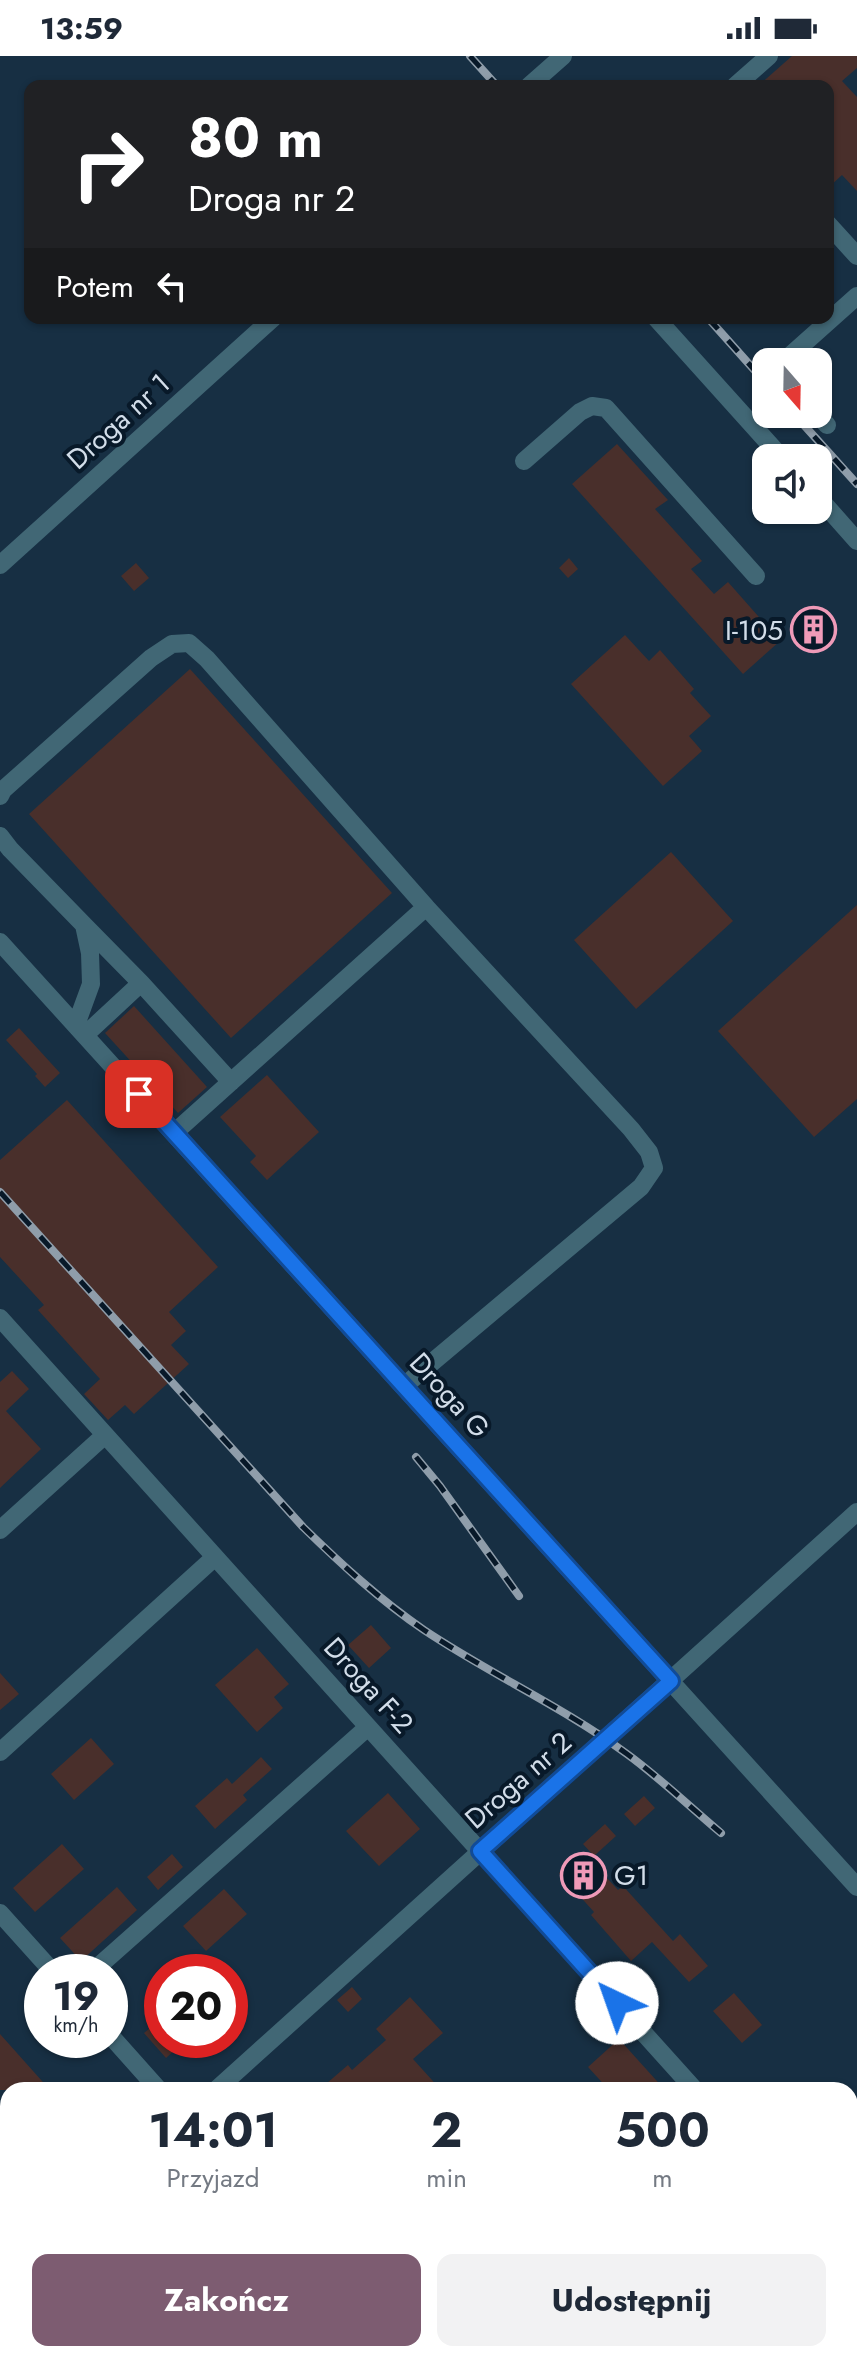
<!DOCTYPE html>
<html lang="pl">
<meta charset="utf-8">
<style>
:root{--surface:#fff;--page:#f2f2f3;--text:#1f2937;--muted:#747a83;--accent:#7d5c71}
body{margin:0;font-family:Jost,sans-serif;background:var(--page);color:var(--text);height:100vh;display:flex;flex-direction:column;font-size:30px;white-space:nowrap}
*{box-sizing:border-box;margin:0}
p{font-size:26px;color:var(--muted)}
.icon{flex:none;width:44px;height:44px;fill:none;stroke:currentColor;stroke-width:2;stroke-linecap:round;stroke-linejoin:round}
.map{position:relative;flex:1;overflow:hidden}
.side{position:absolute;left:0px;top:2026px;width:858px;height:280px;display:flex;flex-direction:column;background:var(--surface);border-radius:24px 24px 0 0;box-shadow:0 2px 6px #0004}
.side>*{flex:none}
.guide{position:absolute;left:24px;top:24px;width:810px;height:244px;border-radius:16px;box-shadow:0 2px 6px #0004;background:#202124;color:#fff;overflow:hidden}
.needle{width:52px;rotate:160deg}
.controls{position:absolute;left:752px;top:292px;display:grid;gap:16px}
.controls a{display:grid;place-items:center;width:80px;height:80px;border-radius:16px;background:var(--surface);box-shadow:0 2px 6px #0004;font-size:40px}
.speed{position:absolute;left:24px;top:1898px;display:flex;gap:16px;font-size:40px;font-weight:700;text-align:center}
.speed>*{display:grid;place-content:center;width:104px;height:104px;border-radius:50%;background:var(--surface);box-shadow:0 2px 6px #0004;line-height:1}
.speed small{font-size:20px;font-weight:400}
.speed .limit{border:12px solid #d22;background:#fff;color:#111}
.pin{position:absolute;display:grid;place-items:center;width:68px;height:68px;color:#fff;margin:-34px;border-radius:16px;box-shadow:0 4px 12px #0006}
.me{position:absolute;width:88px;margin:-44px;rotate:318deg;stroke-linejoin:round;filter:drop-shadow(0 0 6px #0008)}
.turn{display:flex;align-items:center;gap:28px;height:168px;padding:0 32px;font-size:36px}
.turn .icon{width:104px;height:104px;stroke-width:2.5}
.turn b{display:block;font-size:56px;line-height:68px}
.then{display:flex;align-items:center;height:76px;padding:0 32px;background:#0003;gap:16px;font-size:30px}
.eta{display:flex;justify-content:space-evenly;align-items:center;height:136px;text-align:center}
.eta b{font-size:48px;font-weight:700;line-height:56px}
.cta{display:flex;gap:16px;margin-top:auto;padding:16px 32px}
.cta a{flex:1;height:92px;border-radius:16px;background:var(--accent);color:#fff;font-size:32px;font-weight:700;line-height:92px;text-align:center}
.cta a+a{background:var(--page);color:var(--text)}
.status{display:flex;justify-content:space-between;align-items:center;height:56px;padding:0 40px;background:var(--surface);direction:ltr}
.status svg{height:22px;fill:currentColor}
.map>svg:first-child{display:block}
.built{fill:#172f43;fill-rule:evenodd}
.building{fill:#492f2b}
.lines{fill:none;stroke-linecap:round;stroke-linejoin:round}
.minor{stroke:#416775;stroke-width:18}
.rail-casing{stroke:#8f9daa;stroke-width:8}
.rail{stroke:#081929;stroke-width:5;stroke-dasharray:15;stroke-linecap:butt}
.route-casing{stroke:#114b97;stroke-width:20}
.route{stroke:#1a73e8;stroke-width:14}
.labels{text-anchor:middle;stroke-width:8;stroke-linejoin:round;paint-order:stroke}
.street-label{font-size:28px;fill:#d2dde9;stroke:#081929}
.poi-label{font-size:28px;fill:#d2dde9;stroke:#081929;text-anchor:end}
</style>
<div class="status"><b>13:59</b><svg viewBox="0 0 49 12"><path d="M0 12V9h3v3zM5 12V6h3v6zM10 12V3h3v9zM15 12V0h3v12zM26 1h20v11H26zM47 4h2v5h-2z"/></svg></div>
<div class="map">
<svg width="857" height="2306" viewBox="0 0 857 2306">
<rect width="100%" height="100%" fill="#112333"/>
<path class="built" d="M0 0H857V2306H0ZM30 30H828V262H30ZM766 306H818V358H766ZM766 402H818V454H766ZM42 1916H110V1984H42ZM162 1916H230V1984H162ZM8 2034H850V2298H8Z"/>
<path class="building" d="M792 0H857V12L842 25 857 41V135L842 119 828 132V30H758Z
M617 388 668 444 655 453 702 505 691 513 714 538 728 526 780 585 743 618 572 428Z
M569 502 578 513 568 522 559 512Z
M136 507 149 522 134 535 121 520Z
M819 561 828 571 810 587 801 577Z
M625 579 649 605 660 594 694 633 690 637 711 660 689 680 702 695 663 730 571 628Z
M190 613 392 837 231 982 29 758Z
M671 796 733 865 636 953 574 884Z
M857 849V1043L814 1081 718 975Z
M134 950 207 1031 178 1057 105 977Z
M19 972 60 1017 45 1031 35 1020 37 1018 6 984Z
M267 1019 319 1076 267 1124 250 1106 256 1100 220 1061Z
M67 1044 218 1211 169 1256 186 1275 171 1289 189 1308 134 1358 125 1349 108 1364 84 1338 100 1323 38 1254 44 1249 0 1201V1104Z
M12 1315 29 1333 6 1355 41 1393 0 1432V1326Z
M371 1569 391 1592 369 1612 348 1589Z
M257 1592 289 1628 274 1641 283 1652 257 1676 215 1629Z
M0 1617 19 1638 0 1654Z
M91 1682 114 1708 74 1744 51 1718Z
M261 1701 272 1713 243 1739 247 1744 215 1773 195 1750 227 1722 232 1728Z
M388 1737 420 1773 379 1810 346 1775Z
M644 1740 655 1752 635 1770 624 1758Z
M605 1768 616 1780 594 1800 583 1788Z
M62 1788 84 1813 35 1856 13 1832Z
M583 1796 618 1834 623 1830 673 1885 680 1878 708 1910 689 1926 652 1886 631 1905 591 1859 594 1856 559 1817Z
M172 1798 183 1811 158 1834 147 1821Z
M117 1831 137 1854 81 1905 60 1882Z
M224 1833 247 1858 206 1895 183 1870Z
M352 1931 362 1943 348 1956 337 1944Z
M734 1937 762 1969 742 1987 713 1955Z
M410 1941 443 1977 413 2003 441 2034H319L348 2009 352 2014 386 1984 376 1973Z
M162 1962V1984H186L166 2002 144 1977Z
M0 1978 50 2034H0Z
M619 1983 665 2034H609L588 2011Z"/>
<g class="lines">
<path class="minor" d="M529 30 563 0
M735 30 769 0
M828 168 857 200
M656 262 782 402
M783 306 857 240
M817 358 827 369
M524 405 580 356 592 350 606 352 756 520
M818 441 857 485
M0 509 273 262
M0 740 3 734 151 602 172 588 189 587 207 603 426 851 174 1077
M0 780 10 793 84 869 90 897 91 928 76 969
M85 870 141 927 231 1026
M0 886 857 1831
M85 979 141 927
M0 1262 695 2034
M404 1330 641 1131 654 1112 649 1096 631 1073 426 851
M0 1474 105 1379
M0 1696 215 1501
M0 1857 53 1916
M92 1916 368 1671
M110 1979 159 2034
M216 2034 857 1456
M850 2206 857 2213
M0 2228 8 2237
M850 2274 857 2268
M63 2298 70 2306
M397 2298 405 2306
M815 2306 823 2298"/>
<defs>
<path id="rail" d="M470 0 497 30
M708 262 766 327
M794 358 857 428
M0 1136 303 1471C341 1508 380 1544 424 1574 490 1618 563 1651 627 1698 660 1722 690 1751 721 1777
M416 1401 440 1430 519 1540"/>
</defs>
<use href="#rail" class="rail-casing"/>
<use href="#rail" class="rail"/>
</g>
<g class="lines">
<defs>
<path id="route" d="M139 1038 671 1625 480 1795 617 1947"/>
</defs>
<use href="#route" class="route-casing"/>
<use href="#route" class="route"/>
</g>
<defs>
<symbol id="building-ring" viewBox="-11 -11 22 22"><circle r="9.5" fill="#081929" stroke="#ef9ab8" stroke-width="1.5"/><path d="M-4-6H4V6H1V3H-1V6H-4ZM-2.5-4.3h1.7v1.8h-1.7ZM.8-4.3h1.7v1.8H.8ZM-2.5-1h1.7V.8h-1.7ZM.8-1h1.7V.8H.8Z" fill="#ef9ab8"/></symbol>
</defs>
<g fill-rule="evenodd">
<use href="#building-ring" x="788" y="548" width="51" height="51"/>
<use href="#building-ring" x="558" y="1794" width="51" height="51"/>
</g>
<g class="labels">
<g class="street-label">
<text transform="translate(118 365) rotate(-42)" y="10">Droga nr 1</text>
<text transform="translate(450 1339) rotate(48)" y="10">Droga G</text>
<text transform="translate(369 1629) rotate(48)" y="10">Droga F-2</text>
<text transform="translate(518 1724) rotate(-41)" y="10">Droga nr 2</text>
</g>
<g class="poi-label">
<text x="783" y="584">I-105</text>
<text x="614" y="1829" text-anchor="start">G1</text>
</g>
</g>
</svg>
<div class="controls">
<a><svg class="needle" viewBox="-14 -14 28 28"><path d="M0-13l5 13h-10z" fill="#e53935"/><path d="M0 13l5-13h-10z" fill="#747a83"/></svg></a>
<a><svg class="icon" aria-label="sound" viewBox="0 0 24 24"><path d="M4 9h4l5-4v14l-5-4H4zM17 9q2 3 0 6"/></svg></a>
</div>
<div class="speed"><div>19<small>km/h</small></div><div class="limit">20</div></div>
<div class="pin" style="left:139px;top:1038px;background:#d93025"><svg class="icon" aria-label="arrive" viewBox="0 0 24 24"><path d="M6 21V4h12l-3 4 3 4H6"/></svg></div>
<svg class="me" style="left:617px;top:1947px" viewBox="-20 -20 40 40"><circle r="19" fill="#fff"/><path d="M0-13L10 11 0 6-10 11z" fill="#1a73e8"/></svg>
<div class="guide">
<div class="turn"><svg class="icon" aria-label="right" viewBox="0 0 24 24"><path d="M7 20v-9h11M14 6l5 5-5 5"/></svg><div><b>80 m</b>Droga nr 2</div></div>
<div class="then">Potem<svg class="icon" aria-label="left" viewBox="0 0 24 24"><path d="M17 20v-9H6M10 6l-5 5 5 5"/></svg></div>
</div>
<section class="side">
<div class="eta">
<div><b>14:01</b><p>Przyjazd</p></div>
<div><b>2</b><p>min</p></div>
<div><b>500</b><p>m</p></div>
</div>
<div class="cta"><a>Zakończ</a><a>Udostępnij</a></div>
</section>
</div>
